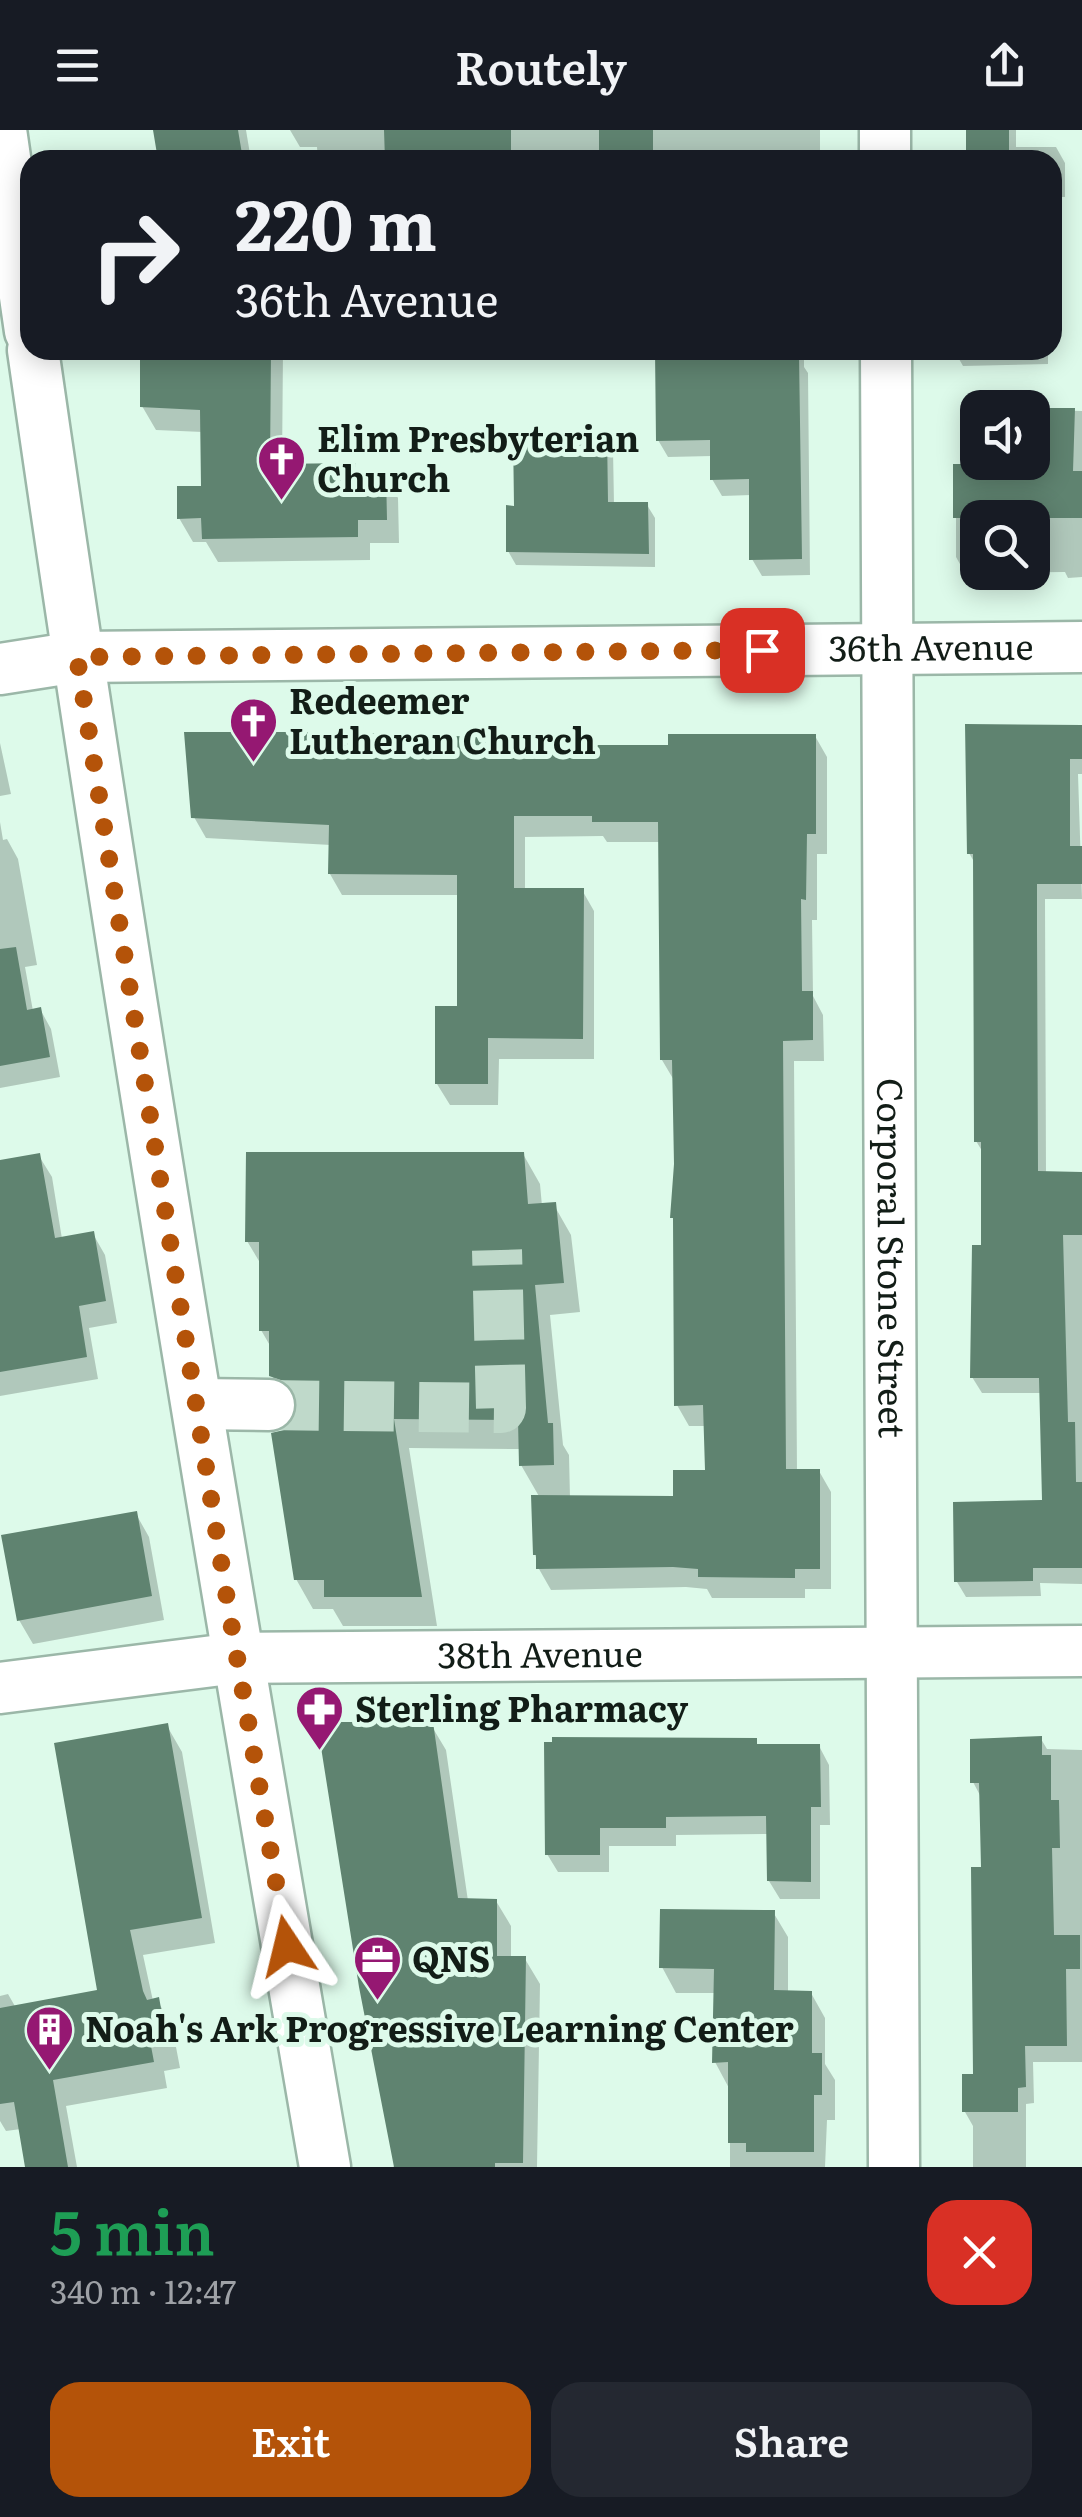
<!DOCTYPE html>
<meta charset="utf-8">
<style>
:root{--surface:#171b24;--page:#242831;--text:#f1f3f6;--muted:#9ea1a6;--accent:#b45309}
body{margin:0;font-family:Literata,serif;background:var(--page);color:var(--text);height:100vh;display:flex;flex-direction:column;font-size:38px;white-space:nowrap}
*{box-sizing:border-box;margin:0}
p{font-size:32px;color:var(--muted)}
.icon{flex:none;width:55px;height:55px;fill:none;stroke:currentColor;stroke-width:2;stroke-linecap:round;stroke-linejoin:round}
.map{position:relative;height:2037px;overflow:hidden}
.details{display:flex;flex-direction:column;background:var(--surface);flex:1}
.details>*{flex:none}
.top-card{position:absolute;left:20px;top:20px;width:1042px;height:210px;border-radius:30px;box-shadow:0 5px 25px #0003;background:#171b24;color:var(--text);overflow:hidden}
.buttons{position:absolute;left:960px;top:260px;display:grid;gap:20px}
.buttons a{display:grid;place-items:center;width:90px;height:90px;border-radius:20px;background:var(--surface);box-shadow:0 5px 25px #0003;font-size:50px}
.pin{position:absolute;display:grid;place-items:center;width:85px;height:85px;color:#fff;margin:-42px;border-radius:20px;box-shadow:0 5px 15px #0006}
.me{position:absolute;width:110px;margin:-55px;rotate:350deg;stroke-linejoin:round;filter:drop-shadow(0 0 8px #0008)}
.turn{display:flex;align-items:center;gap:35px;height:210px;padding:0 50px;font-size:45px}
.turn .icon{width:130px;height:130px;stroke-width:2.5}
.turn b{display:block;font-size:70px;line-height:85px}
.round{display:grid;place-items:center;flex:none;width:105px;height:105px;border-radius:30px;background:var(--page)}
.headline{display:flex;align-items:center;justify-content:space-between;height:170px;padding:0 50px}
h1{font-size:60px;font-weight:600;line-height:75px;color:#1e9e55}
.cta{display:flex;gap:20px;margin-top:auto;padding:20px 50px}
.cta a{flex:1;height:115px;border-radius:30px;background:var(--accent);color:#fff;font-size:40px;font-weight:600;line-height:115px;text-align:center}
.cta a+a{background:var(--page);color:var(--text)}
header{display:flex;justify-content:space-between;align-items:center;height:130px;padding:0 50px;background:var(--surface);font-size:45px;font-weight:600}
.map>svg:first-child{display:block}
.shadow{fill:#0003;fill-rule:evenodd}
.building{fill:#5f8370}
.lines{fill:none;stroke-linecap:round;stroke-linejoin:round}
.minor-tunnel{stroke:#bfd9ca;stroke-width:50;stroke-dasharray:50 25;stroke-linecap:butt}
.minor-casing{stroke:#9bb7a8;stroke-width:55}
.minor{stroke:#fff;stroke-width:50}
.route{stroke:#b45309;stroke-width:18;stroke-dasharray:0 32.4}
.labels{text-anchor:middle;stroke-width:10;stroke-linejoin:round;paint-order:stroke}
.poi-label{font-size:35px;font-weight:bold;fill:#121d17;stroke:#ddfaea;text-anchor:start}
.street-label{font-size:35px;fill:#121d17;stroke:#ddfaea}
</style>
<header><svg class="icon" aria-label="menu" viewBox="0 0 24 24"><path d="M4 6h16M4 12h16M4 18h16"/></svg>Routely<svg class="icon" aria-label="share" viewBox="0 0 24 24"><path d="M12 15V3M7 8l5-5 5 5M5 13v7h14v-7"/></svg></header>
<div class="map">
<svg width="1082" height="2037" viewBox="0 0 1082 2037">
<rect width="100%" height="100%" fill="#ddfaea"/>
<path class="shadow" d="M155 0H246L251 30H160Z
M290 0H820V30H318L317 17H300Z
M968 0H1016V17H1056L1065 33V67H1052V30H968Z
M1052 168 1058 177 1059 205H1052Z
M143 220H283L282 336 354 335 359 345H385L398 368 399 413H370V430L218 432 206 412H193L179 388 204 359 203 302 156 300 142 276Z
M657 220H804V237L808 243 810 445 762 446 752 429 751 365 722 366 712 349V326L668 327 658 310Z
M1048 220V234L963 236 954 220Z
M1047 280 1082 281V447L1068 448 1065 442 965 443 956 427V337L1046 336ZM978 388H1032V442H978Z
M605 305 613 319 614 375H647L655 388V437L516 435 508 421 516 378Z
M1082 598V644H1078L1082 769H1045L1046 1044 1082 1045V1454L1040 1453 1041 1466 966 1467 957 1452 1044 1373 1042 1263H982L972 1247 984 1118V1024L976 1011V735L969 723Z
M319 605 326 618 513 610 521 624 671 618 815 606 827 627V724H817V790H812L813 866 823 885 824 931H794L797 1341H819L831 1362V1459H805V1468H712L707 1459 686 1457 551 1460 539 1439 535 1424 540 1368 521 1335V1319L409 1318 437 1496H343L333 1479H313L296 1449 285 1302 295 1292 299 1279 289 1276 272 1246V1219L261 1200 262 1136 247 1111 523 1024 540 1054 542 1076 554 1075 571 1105 580 1182 550 1185 563 1315 569 1325 570 1368H675L708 1342 706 1296H689L677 1275 675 1092 672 1087 676 1034 675 952 662 930 661 712H607L603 706 525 707V760H582L594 781V929H499L498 975H450L437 954 460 879V765H342L330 744 331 715 206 708 194 687Z
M0 613 11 664 0 666Z
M0 692 3 710 7 709 18 729 37 835 25 837 33 881 40 879 51 899 60 947 0 958Z
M39 1026 52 1047 62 1109 93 1104 105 1125 117 1193 89 1198 98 1249 0 1266V1032Z
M136 1384 149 1407 164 1490 33 1514 19 1490Z
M431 1595 446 1620 468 1771H496L511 1796V1829H525L540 1854 537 2037H393L396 2035Z
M167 1596 182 1622 215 1813 143 1825 153 1871 157 1870 172 1896 180 1938 164 1941 167 1958 66 1976 77 2037H27L21 1999 6 2001 0 1991V1866L8 1864 16 1878 100 1862Z
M1041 1609 1047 1619 1082 1620V1932H1033L1034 1973 1026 1974V2037H973V1996L965 1982 976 1947 984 1739 982 1669 973 1652Z
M755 1610 759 1617 819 1616 829 1635 830 1695H820V1769H780L769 1751V1704L676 1705V1716H609V1742H558L547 1724Z
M773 1782 788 1807V1863H811L825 1888V1934L835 1950V1990H827L825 2037H730V1960L715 1932 716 1863H676L662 1837Z"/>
<path class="building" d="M153 0H238L243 30H158Z
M384 0H511V30H385Z
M599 0H653V30H599Z
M966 0H1009V30H966Z
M140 220H271L270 334 356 333V342H386L387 390H358V407L202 409 201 388 177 389V356H201L200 280 140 277Z
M655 220H694V226L799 224 802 429 749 430V349L710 350V310L656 311Z
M1044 278H1075L1073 341H1082V388H953V334H1043Z
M513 302 607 303 608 372H648L649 424 506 422V375L514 376Z
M965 594 1082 595V629H1070V716H1082V754H1037V801L1038 1041 1082 1042V1105H1063L1068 1292H1075L1076 1352H1082V1438H1033V1451L954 1452 953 1372 1042 1370 1039 1248H970L972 1115H981V1012H974L973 724H967Z
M184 602H320L321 617 359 603 514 608V622L592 621V615H668V604H816V704H807L806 770 801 769 802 861H813V910L783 911 786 1339H820V1439H795V1448L698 1447V1439L673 1437 536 1439V1425H533L531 1365 673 1366V1340H705L703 1275 674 1276 673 1088H670L674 1034 672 930H660L658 692H592V686H514V758H584L583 909 488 908V954H435V876H457V745L328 744 329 695 191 688Z
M16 817 27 880 41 877 50 927 0 936V819Z
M246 1022H524L528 1074 556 1072 564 1153 535 1155 548 1293H553L554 1335 519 1336 518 1290 394 1289 422 1467H324V1450H294L271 1303 284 1300 293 1290 298 1274 294 1262 284 1251 269 1246V1201H259V1112H245Z
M40 1023 55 1108 94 1101 106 1171 79 1176 87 1227 0 1242V1030Z
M137 1381 152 1466 17 1491 1 1405Z
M317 1592H433L458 1768 497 1769V1826H526L523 2033H495V2037H394L359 1857Z
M168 1593 202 1788 130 1800 143 1861 147 1870 159 1867 167 1913 151 1916 154 1932 53 1950 68 2037H25L14 1972 0 1974V1878L97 1860 54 1613Z
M1042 1606V1625H1051V1670H1059L1060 1718H1052L1054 1805H1080V1839H1066L1067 1916H1025L1026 1957 1018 1958V1982H962V1944H973L971 1737H981L979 1653H970V1609Z
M552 1607 757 1608V1614H820L821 1677H811V1752L767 1751 766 1686 666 1687V1698H600V1725H545L544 1612H552Z
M660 1779 775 1780 774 1860 812 1861V1923H822V1965H814V2022H746V2013H728V1932L712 1933 714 1839 659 1838Z"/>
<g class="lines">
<path class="minor-tunnel" d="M269 1275 501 1278 497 1120"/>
<defs>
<g id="minor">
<path d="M1 0 30 201"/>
<path d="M885 0V30"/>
<path d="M33 220C120 827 221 1432 325 2037"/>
<path id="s1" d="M886 220 894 2037"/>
<path id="s2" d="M0 539 77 527 1082 517"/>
<path d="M197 1274 269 1275"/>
<path id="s3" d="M0 1558 237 1528 1082 1521"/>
</g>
</defs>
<use href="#minor" class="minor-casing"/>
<use href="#minor" class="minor"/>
</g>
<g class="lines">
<path class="route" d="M287 1816 228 1475 77 527 762 520"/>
</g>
<defs>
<symbol id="church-pin" viewBox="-11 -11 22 30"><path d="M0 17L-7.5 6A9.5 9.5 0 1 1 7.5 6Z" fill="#951872" stroke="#ddfaea"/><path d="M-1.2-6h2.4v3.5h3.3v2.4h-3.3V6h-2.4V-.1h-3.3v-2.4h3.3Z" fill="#fff"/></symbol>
<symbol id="pharmacy-pin" viewBox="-11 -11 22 30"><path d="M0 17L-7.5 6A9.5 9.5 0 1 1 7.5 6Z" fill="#951872" stroke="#ddfaea"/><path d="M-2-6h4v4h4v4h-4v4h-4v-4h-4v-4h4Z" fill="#fff"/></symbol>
<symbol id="office-pin" viewBox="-11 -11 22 30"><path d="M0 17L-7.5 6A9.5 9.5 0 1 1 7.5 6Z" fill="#951872" stroke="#ddfaea"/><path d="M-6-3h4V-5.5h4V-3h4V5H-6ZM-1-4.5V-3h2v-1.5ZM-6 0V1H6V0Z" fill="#fff"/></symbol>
<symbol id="building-pin" viewBox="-11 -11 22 30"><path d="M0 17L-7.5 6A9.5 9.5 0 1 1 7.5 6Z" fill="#951872" stroke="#ddfaea"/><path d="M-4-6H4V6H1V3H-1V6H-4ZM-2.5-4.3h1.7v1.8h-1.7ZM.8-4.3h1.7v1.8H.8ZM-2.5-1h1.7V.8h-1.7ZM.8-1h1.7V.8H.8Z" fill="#fff"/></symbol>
</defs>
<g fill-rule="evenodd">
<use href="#church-pin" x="254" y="302" width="55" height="75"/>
<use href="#church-pin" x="226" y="564" width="55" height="75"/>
<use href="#pharmacy-pin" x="292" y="1552" width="55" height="75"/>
<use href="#office-pin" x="350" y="1802" width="55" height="75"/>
<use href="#building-pin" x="22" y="1872" width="55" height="75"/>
</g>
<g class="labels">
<g class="poi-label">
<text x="317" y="322">Elim Presbyterian<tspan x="317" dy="40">Church</tspan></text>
<text x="289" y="584">Redeemer<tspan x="289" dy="40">Lutheran Church</tspan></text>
<text x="355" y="1592">Sterling Pharmacy</text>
<text x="412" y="1842">QNS</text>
<text x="85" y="1912">Noah's Ark Progressive Learning Center</text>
</g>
<g class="street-label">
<text dy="12" stroke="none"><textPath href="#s2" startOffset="932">36th Avenue</textPath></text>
<text dy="12" stroke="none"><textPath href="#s1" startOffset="908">Corporal Stone Street</textPath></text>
<text dy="12" stroke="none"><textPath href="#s3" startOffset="542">38th Avenue</textPath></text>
</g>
</g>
</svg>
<div class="buttons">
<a><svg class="icon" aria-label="sound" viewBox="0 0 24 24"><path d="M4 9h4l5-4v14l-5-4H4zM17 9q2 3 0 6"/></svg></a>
<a><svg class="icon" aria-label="search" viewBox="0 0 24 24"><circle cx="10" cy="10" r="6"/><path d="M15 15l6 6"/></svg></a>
</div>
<div class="pin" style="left:762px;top:520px;background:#d93025"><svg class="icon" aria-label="arrive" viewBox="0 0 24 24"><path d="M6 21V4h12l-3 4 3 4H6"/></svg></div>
<svg class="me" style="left:287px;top:1816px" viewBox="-20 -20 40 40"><path d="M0-17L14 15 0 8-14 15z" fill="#b45309" stroke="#fff" stroke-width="4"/></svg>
<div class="top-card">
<div class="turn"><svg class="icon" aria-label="right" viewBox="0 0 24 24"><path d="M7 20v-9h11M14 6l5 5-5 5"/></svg><div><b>220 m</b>36th Avenue</div></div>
</div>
</div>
<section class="details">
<div class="headline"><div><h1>5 min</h1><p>340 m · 12:47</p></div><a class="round" style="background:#d93025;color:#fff"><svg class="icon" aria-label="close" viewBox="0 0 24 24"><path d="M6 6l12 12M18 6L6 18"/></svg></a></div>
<div class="cta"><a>Exit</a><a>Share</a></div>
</section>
